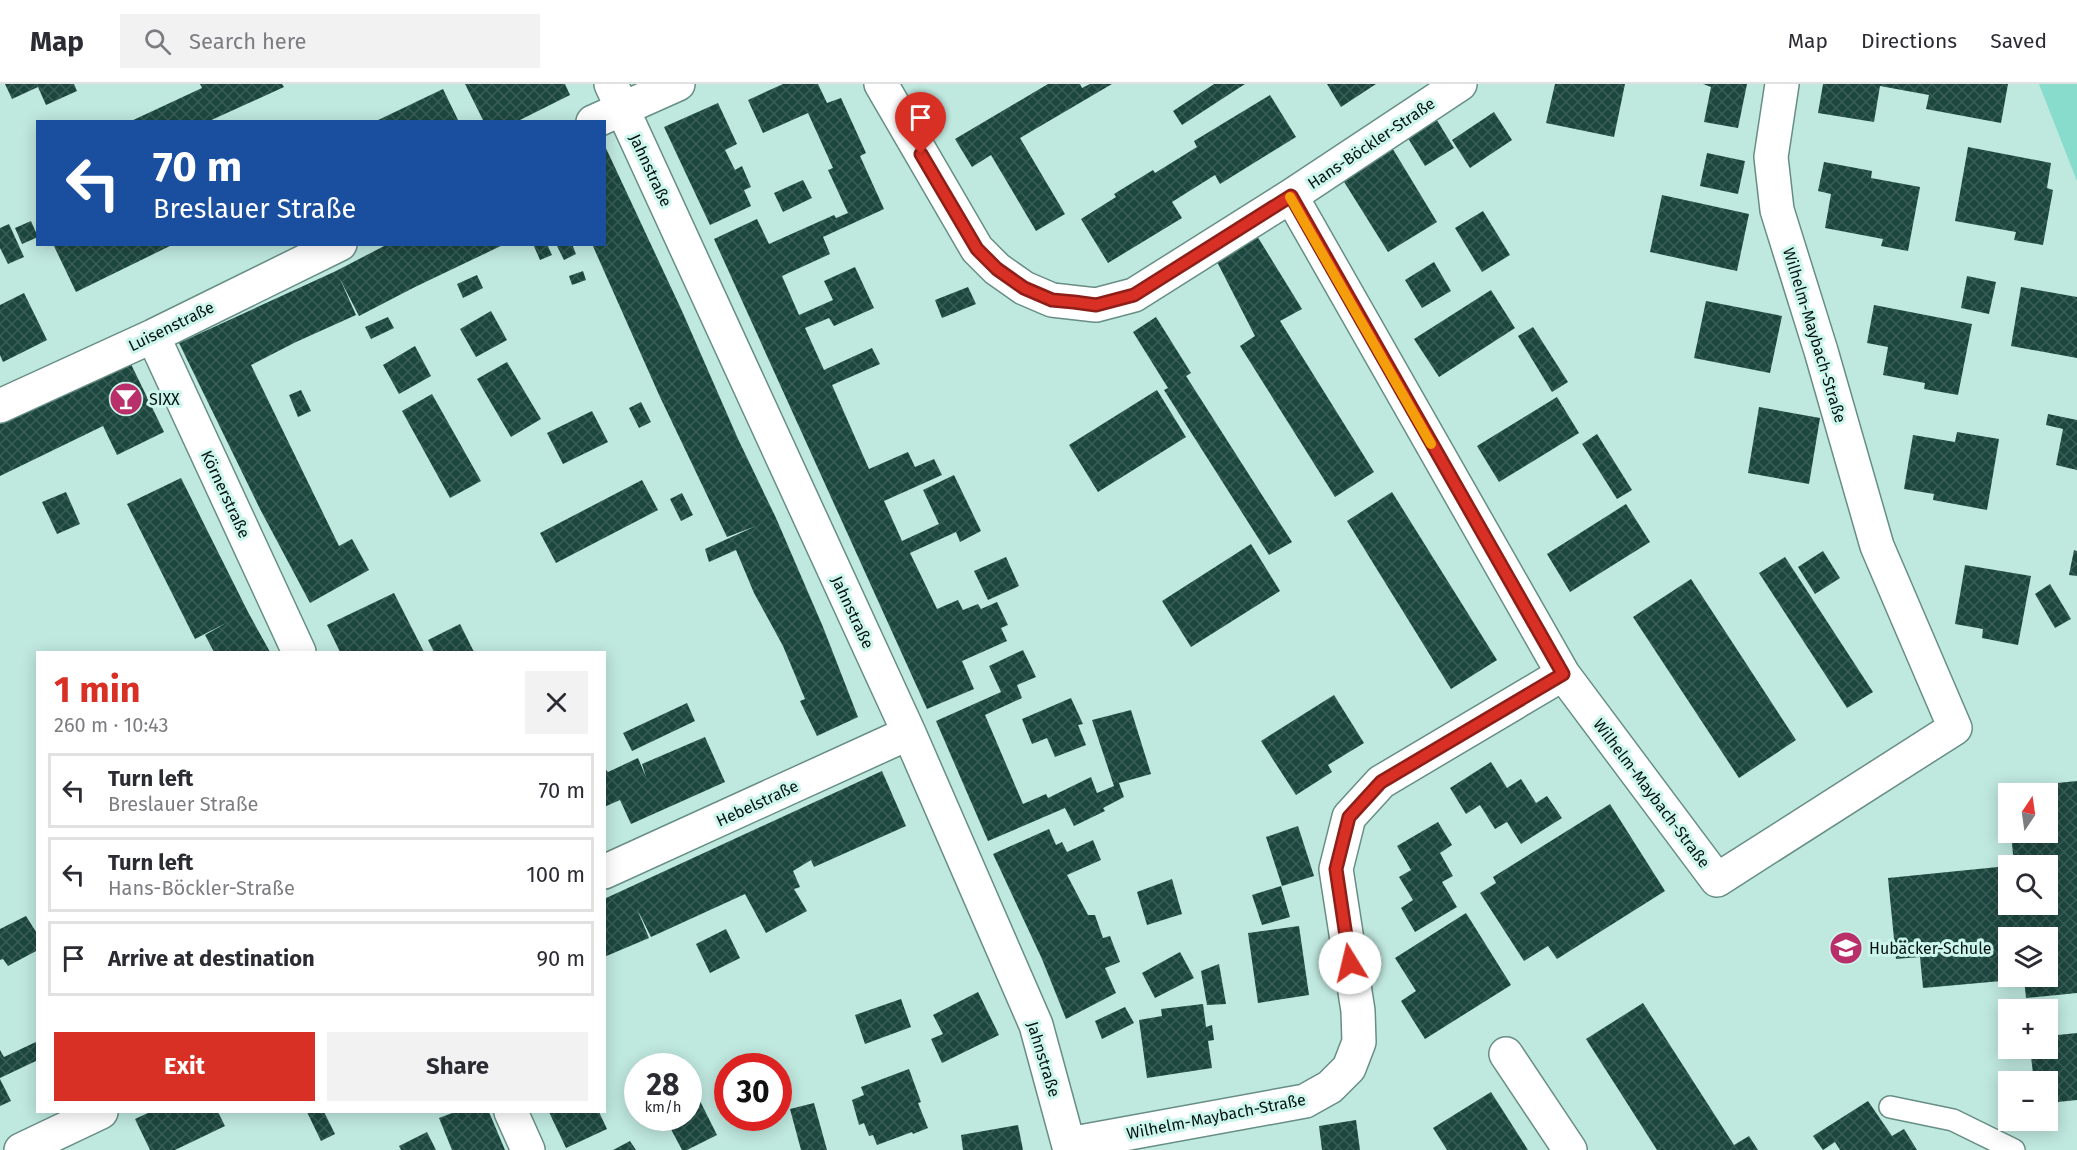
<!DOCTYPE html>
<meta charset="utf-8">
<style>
:root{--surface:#fff;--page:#f2f2f3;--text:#2b2b33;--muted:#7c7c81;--line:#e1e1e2;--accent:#d93025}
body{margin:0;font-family:"Fira Sans",sans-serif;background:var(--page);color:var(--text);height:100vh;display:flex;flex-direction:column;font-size:22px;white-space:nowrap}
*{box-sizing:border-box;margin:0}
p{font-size:20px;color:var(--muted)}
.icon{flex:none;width:33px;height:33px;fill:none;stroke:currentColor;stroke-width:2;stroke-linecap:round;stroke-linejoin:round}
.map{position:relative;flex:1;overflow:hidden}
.drawer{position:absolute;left:36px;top:567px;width:570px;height:462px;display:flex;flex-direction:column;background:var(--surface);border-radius:0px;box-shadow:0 3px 15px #0003}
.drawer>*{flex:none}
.top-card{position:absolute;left:36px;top:36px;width:570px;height:126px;border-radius:0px;box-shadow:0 3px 15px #0003;background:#1a4fa0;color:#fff;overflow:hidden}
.needle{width:39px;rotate:13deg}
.buttons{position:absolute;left:1998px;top:699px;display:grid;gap:12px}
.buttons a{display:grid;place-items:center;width:60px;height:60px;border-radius:0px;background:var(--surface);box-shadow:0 3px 15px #0003;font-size:30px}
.speed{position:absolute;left:624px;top:969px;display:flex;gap:12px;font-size:30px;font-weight:700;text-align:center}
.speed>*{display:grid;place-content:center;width:78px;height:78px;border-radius:50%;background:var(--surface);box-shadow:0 3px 15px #0003;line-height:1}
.speed small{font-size:15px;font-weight:400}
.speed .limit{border:9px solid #d22;background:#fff;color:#111}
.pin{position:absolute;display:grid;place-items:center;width:51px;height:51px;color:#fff;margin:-62px -26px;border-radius:50% 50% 50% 0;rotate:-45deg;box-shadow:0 0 6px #0007}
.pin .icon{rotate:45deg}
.me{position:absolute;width:66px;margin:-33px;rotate:351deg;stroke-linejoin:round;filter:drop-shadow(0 0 4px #0008)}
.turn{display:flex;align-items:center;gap:21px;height:126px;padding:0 18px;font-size:27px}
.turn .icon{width:78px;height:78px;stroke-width:2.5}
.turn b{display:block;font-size:42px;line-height:51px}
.round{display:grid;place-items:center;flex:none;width:63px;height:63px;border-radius:0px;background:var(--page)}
.headline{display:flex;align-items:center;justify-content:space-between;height:102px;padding:0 18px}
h1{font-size:36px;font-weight:700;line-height:45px;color:var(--accent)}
.primary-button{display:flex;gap:12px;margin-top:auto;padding:12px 18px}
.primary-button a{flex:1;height:69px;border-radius:0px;background:var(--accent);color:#fff;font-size:24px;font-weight:700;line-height:69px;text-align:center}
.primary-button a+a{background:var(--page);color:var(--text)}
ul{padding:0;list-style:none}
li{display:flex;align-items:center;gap:18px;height:75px;margin:0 12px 9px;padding:0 6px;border:3px solid var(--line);border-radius:0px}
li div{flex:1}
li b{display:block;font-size:22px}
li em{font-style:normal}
header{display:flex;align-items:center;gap:36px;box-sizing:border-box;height:84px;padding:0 30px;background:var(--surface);border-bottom:2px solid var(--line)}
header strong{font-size:28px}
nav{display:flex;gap:33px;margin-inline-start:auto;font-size:21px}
.search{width:420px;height:54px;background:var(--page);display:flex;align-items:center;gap:15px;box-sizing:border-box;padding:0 21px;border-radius:0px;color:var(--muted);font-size:22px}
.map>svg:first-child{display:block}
.green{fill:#87dccb}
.building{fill:url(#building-cross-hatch);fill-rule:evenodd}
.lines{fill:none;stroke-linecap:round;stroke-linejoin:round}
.service-casing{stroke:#678e85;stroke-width:24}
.minor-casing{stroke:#678e85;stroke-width:36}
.service{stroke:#fff;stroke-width:21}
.minor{stroke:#fff;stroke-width:33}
.route-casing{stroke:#8d1f18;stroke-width:15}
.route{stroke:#d93025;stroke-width:10}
.slow{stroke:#f59e0b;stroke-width:10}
.labels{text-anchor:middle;stroke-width:6;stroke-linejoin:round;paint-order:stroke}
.street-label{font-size:16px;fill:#04120f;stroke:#ccf6ec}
.poi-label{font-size:16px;fill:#04120f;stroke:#ccf6ec;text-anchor:start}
</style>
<header>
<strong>Map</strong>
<div class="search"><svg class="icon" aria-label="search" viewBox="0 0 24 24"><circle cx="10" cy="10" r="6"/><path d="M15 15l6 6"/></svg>Search here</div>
<nav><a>Map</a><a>Directions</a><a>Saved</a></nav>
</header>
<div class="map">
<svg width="2077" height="1066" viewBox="0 0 2077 1066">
<defs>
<pattern id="building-cross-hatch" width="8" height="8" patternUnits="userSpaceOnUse" patternTransform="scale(1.5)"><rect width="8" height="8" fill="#1c473f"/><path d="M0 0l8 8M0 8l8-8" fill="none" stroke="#3a5e57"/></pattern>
</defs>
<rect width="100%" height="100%" fill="#bfe8df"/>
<path class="green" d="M2039 0H2077V97Z"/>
<path class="building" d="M5 0H74L77 7 46 21 38 3 12 15Z
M200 0H282L284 3 207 38H129L202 4Z
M465 0H565L570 11 516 38H484Z
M783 0H818L827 19 841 14 866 69 860 72 884 125 823 153 830 170 782 192 799 231 833 216 824 197 855 183 874 224 834 242 829 234 805 244 824 286 872 264 880 280 832 301 869 385 908 368 915 383 934 375 942 391 884 417 902 457 939 440 923 406 954 391 981 447 960 458 956 448 910 469 937 525 958 516 963 526 978 520 981 525 997 518 1008 541 1001 544 1007 557 962 577 974 605 927 625 714 155 757 135 769 160 834 131 836 134 848 129 828 86 833 84 808 29 763 49 748 16Z
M1048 0H1080L1082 4 1090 0H1112L1020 54 1065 130 1036 147 991 71 972 83 955 55Z
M1214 0H1245L1182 41 1173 27Z
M1327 0H1376L1341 23Z
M1555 0H1625L1614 53 1546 39Z
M1703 0H1747L1738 44 1704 38 1711 3Z
M1823 0H2008L2001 39 1926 25 1929 11 1880 2 1874 38 1818 29Z
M443 5 459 38H374Z
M1270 11 1296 53 1220 100 1215 91 1172 118 1182 134 1108 179 1081 135 1116 113 1114 110 1153 86 1155 89 1197 63 1194 57Z
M718 19 737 60 725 66 735 86 742 82 751 103 744 106 751 122 710 141 664 43Z
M1494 28 1512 56 1470 84 1452 56Z
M1435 33 1454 64 1425 82 1406 51Z
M604 60 682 227 738 355 776 434 823 543 858 633 817 652 800 617 805 615 783 562 754 509 736 466 709 478 705 465 756 442 727 453 660 313 592 160H604Z
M1391 62 1437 138 1388 168 1341 93Z
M1968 63 2051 79 2047 104 2053 106 2043 161 2014 156 2016 148 1955 137Z
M1707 69 1745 77 1738 110 1700 102Z
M1824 78 1872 87 1871 94 1920 103 1908 167 1881 162 1883 155 1825 144 1831 110 1818 107Z
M803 96 812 114 783 128 774 109Z
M1662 111 1749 130 1737 187 1650 168Z
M1483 127 1510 171 1482 188 1455 144Z
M31 137 38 153 22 160 15 144Z
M9 140 24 173 8 180 0 164V144Z
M1254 147 1302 225 1280 237 1374 388 1335 413 1240 262 1255 252 1214 172Z
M53 160H174L76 208Z
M388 160H505L415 203 359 232 340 195 356 231 296 258 251 281 339 462 352 455 369 486 310 519 260 425 179 259 336 187Z
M533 160H547L552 171 540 176Z
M556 160H572L576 170 564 176Z
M1434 178 1451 207 1422 224 1405 196Z
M583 187 586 196 572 201 569 192Z
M477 191 483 204 463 214 457 200Z
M1967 192 1996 198 1989 230 1961 224Z
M968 203 976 220 942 234 935 216Z
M2021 203 2077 213V274L2011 262Z
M1491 206 1515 244 1439 293 1414 255Z
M24 209 47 256 3 278 0 271V221Z
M1706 217 1782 232 1770 289 1694 274Z
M1874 221 1972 240 1958 311 1924 305 1925 299 1883 291 1888 263 1867 259Z
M491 227 507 256 476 273 460 245Z
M388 233 394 244 371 255 365 243Z
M1156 233 1191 289 1186 292 1292 458 1269 471 1164 306 1168 304 1133 248Z
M1533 243 1568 298 1552 308 1518 252Z
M415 262 431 292 399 310 383 281Z
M128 274 164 348 117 371 103 342 0 392V337Z
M507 278 541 335 511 353 477 295Z
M301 306 311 327 298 333 289 311Z
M1157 306 1186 353 1098 408 1069 361Z
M432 310 481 397 450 414 402 327Z
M1557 313 1579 349 1499 398 1477 362Z
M641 318 651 338 639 344 629 324Z
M1759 323 1820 334 1809 400 1748 389Z
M592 327 608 358 563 380 547 349Z
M2048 330 2077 336V386L2056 381 2063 345 2046 341Z
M1957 348 1999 355 1987 426 1933 416 1934 410 1904 405 1913 351 1955 358Z
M1597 350 1632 406 1617 415 1582 360Z
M181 394 248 528 270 568H214L205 551 228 538 195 555 127 420Z
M642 396 658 426 556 479 540 449Z
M66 408 80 440 57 450 42 418Z
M1392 408 1497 576 1451 605 1347 437Z
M682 409 693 431 681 437 670 415Z
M1626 420 1650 458 1570 508 1547 470Z
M1251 460 1280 507 1191 563 1162 517Z
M2074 466 2077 467V492L2069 491Z
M1823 467 1840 494 1815 510 1798 483Z
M1006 473 1019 502 988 516 974 487Z
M1785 473 1873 608 1847 624 1759 489Z
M1965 481 2031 492 2018 561 1982 554 1983 545 1955 540Z
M1691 495 1796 656 1739 694 1633 533Z
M2050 500 2071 535 2055 544 2035 510Z
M394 509 424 568H340L327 541Z
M460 540 474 568H434L428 556Z
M1023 566 1036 593 1017 601 1022 614 985 631 1023 720 1046 710 1048 714 1091 693 1097 709 1114 702 1092 636 1131 626 1151 690 1119 699 1124 713 1103 724 1105 727 1074 742 1065 724 988 757 936 637 1001 608 989 582Z
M1334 611 1364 659 1328 681 1332 688 1296 711 1261 657Z
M1071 614 1083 640 1078 641 1086 661 1055 673 1047 654 1032 660 1022 635Z
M687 619 695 637 632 667 623 649Z
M705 653 725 698 631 740 620 716 604 723V684L608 688 638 674 646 693 642 680Z
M1491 678 1507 704 1521 695 1536 719 1547 712 1562 734 1521 760 1507 738 1495 745 1480 721 1466 730 1450 704Z
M882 687 906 742 814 783 811 776 793 787 800 803 794 805 807 827 766 849 745 810 651 853 637 825 649 854 604 873V815Z
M2077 697V909L2026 914 2024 895 1923 904 1920 873 1896 875 1888 794 2008 782V820H2048V782H2014L2011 748H2048V710H2007L2006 704ZM2008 854H2048V892H2008Z
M1610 720 1665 807 1557 875 1548 862 1524 877 1480 809 1496 799 1493 793Z
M1438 738 1452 761 1440 769 1453 792 1442 798 1457 823 1415 848 1401 824 1413 816 1399 793 1411 786 1397 762Z
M1298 742 1314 792 1282 802 1266 753Z
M1049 745 1056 761 1062 758 1067 768 1093 756 1101 776 1067 791 1088 831H1095L1103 854 1110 852 1120 878 1105 884 1116 909 1066 935 1042 875 993 770Z
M1172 795 1182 830 1147 841 1137 808Z
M1281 802 1290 833 1262 841 1252 811Z
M1466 829 1511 901 1425 955 1401 917 1416 907 1395 874Z
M26 832 38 851V866L8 882 3 875 0 876V845Z
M1299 842 1309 911 1258 919 1248 849Z
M726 845 740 874 710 889 696 860Z
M1180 868 1194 894 1155 914 1142 889Z
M1219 880 1226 920 1207 921 1201 887Z
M978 908 999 951 942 979 931 955 943 950 933 931Z
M901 915 911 943 865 960 855 931Z
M1643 919 1734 1061 1749 1052 1758 1066H1657L1586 955Z
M1203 920 1206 943 1212 941 1214 956 1208 957 1212 984 1147 994 1139 936 1162 932 1161 925Z
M1125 923 1134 939 1102 955 1095 937Z
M2077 949V1016L2048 1019V998H2034L2030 964H2048V952Z
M38 957V976L0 994V966L4 973Z
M909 985 921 1018 918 1019 928 1044 913 1050 912 1048 877 1061 873 1051 869 1052 864 1039 859 1041 852 1016 864 1011 861 1003Z
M0 995 11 1017 0 1022Z
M694 1005 717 1051 687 1066H682L665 1034H688V1007Z
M1491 1008 1528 1066H1447L1433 1044Z
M1868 1017 1892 1052 1904 1045 1917 1066H1840L1835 1058 1823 1066 1813 1052Z
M814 1019 827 1066H801L790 1025Z
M150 1028H218L225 1042 175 1066H150L135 1035Z
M307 1028H324L335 1050 321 1057Z
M455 1028H489L505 1066H452L439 1034Z
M549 1028H599L607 1045 566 1064Z
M1356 1036 1360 1066H1322L1319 1042Z
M1018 1041 1023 1066H963L961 1051Z
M427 1048 436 1066H401L399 1062Z
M630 1057 636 1066H613Z"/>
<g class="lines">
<defs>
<path id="service" d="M1890 1023 1953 1036 2014 1066"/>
<path id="minor" d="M611 0 909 649 1036 941 1070 1066
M881 0 977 165 997 185 1024 204 1052 216 1096 221 1134 211 1291 112 1460 0
M593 38 678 0
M1291 112 1563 590
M153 252 299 568
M0 322 153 252 340 160
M604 788 909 649
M1506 970 1570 1066
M511 1028 528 1066
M1069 1060 1305 1017 1330 1003 1349 984 1359 958 1358 927 1336 785 1349 733 1381 698 1563 590 1717 796 1955 644 1877 462 1821 267 1777 126 1771 73 1782 0
M21 1066 101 1028"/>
</defs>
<use href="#service" class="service-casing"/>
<use href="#minor" class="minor-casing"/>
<use href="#service" class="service"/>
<use href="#minor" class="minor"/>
</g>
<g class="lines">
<defs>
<path id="route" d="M921 70 977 165 997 185 1024 204 1052 216 1074 218 1096 221 1134 211 1291 112 1563 590 1381 698 1349 733 1336 785 1350 879"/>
</defs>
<use href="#route" class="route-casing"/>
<use href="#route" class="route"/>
<path class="slow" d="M1290 113 1431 360"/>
</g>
<defs>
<symbol id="bar-disc" viewBox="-11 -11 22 22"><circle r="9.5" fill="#b92f6a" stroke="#ccf6ec"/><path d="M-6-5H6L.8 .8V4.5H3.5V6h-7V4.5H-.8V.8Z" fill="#fff"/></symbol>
<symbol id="school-disc" viewBox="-11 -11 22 22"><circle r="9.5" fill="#b92f6a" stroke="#ccf6ec"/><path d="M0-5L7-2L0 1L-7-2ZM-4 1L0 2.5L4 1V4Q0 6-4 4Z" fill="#fff"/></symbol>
</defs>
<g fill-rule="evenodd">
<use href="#bar-disc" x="107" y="296" width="38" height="38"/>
<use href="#school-disc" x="1827" y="845" width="38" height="38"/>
</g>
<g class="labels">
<g class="street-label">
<text transform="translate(1371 59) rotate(-34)" y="6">Hans-Böckler-Straße</text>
<text transform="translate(651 86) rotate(65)" y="6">Jahnstraße</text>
<text transform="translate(171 242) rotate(-26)" y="6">Luisenstraße</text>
<text transform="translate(1815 251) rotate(73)" y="6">Wilhelm-Maybach-Straße</text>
<text transform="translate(226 410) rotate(65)" y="6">Körnerstraße</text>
<text transform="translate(853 528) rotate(65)" y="6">Jahnstraße</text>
<text transform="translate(1652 709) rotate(53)" y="6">Wilhelm-Maybach-Straße</text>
<text transform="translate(757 719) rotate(-25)" y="6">Hebelstraße</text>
<text transform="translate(1044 975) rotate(73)" y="6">Jahnstraße</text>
<text transform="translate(1216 1032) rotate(-11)" y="6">Wilhelm-Maybach-Straße</text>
</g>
<g class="poi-label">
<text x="149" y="321">SIXX</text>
<text x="1869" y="870">Hubäcker-Schule</text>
</g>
</g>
</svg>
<div class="buttons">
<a><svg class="needle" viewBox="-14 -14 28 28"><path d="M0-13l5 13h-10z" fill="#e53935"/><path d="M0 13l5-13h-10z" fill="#7c7c81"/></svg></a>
<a><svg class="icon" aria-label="search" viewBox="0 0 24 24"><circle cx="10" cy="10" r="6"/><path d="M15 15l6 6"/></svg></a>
<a><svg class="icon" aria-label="layers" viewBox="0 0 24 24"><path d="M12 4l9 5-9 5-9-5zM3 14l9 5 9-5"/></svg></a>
<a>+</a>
<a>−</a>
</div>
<div class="speed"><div>28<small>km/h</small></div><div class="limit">30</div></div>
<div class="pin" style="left:921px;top:70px;background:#d93025"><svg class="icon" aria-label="arrive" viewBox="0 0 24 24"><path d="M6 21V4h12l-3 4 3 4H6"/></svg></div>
<svg class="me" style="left:1350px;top:879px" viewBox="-20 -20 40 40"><circle r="19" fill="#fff"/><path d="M0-13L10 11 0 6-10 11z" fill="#d93025"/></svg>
<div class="top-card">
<div class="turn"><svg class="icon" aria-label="left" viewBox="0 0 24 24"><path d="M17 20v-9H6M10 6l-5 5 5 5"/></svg><div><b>70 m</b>Breslauer Straße</div></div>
</div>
<section class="drawer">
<div class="headline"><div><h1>1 min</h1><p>260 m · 10:43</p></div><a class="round"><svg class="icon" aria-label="close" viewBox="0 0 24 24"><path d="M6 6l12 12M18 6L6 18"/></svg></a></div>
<ul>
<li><svg class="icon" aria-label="left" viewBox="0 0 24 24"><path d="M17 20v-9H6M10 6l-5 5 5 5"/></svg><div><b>Turn left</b><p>Breslauer Straße</p></div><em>70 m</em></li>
<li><svg class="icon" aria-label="left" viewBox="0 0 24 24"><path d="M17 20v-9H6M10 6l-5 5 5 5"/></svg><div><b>Turn left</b><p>Hans-Böckler-Straße</p></div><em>100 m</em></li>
<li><svg class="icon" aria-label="arrive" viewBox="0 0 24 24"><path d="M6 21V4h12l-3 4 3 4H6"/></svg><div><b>Arrive at destination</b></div><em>90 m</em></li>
</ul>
<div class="primary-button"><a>Exit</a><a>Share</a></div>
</section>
</div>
